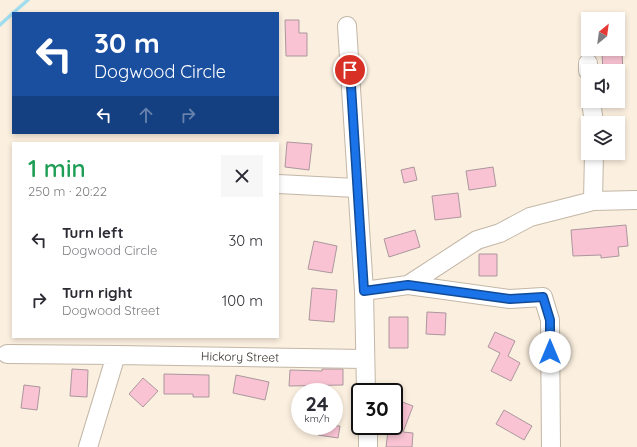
<!DOCTYPE html>
<meta charset="utf-8">
<style>
:root{--surface:#fff;--page:#f7f7f7;--text:#2b2b33;--muted:#7c7c81}
body{margin:0;font-family:Quicksand,sans-serif;background:var(--page);color:var(--text);height:100vh;display:flex;flex-direction:column;font-size:15px;white-space:nowrap}
*{box-sizing:border-box;margin:0}
p{font-size:13px;color:var(--muted)}
.icon{flex:none;width:22px;height:22px;fill:none;stroke:currentColor;stroke-width:2;stroke-linecap:round;stroke-linejoin:round}
.map{position:relative;flex:1;overflow:hidden}
.details{position:absolute;left:12px;top:142px;width:267px;height:196px;display:flex;flex-direction:column;background:var(--surface);border-radius:0px;box-shadow:0 2px 6px #0003}
.details>*{flex:none}
.hud{position:absolute;left:12px;top:12px;width:267px;height:122px;border-radius:0px;box-shadow:0 2px 6px #0003;background:#1a4fa0;color:#fff;overflow:hidden}
.needle{width:26px;rotate:29deg}
.fabs{position:absolute;left:581px;top:12px;display:grid;gap:8px}
.fabs a{display:grid;place-items:center;width:44px;height:44px;border-radius:0px;background:var(--surface);box-shadow:0 2px 6px #0003;font-size:20px}
.speed{position:absolute;left:291px;top:383px;display:flex;gap:8px;font-size:20px;font-weight:700;text-align:center}
.speed>*{display:grid;place-content:center;width:52px;height:52px;border-radius:50%;background:var(--surface);box-shadow:0 2px 6px #0003;line-height:1}
.speed small{font-size:10px;font-weight:400}
.speed .limit{border:2px solid #111;border-radius:6px;background:#fff;color:#111}
.pin{position:absolute;display:grid;place-items:center;width:34px;height:34px;color:#fff;margin:-17px;border:2px solid #fff;border-radius:50%;box-shadow:0 1px 4px #0007}
.me{position:absolute;width:44px;margin:-22px;rotate:0deg;stroke-linejoin:round;filter:drop-shadow(0 0 3px #0008)}
.turn{display:flex;align-items:center;gap:14px;height:84px;padding:0 16px;font-size:18px}
.turn .icon{width:52px;height:52px;stroke-width:2.5}
.turn b{display:block;font-size:28px;line-height:34px}
.lanes{display:flex;align-items:center;height:38px;padding:0 16px;background:#0003;justify-content:center;gap:20px;direction:ltr}
.lanes .off{opacity:.35}
.round{display:grid;place-items:center;flex:none;width:42px;height:42px;border-radius:0px;background:var(--page)}
.overview{display:flex;align-items:center;justify-content:space-between;height:68px;padding:0 16px}
h1{font-size:24px;font-weight:600;line-height:30px;color:#1e9e55}
ul{padding:0;list-style:none}
li{display:flex;align-items:center;gap:12px;height:60px;padding:0 16px}
li div{flex:1}
li b{display:block;font-size:15px}
li em{font-style:normal}
.map>svg:first-child{display:block}
.lines{fill:none;stroke-linecap:round;stroke-linejoin:round}
.stream{stroke:#a2ddef;stroke-width:3.5}
.building{fill:#f9c3d3;stroke:#ab979d}
.minor-casing{stroke:#c3b7a7;stroke-width:20}
.minor{stroke:#fff;stroke-width:18}
.route-casing{stroke:#114b97;stroke-width:10}
.route{stroke:#1a73e8;stroke-width:7}
.labels{text-anchor:middle;stroke-width:3;stroke-linejoin:round;paint-order:stroke}
.street-label{font-size:12px;fill:#2f2b24;stroke:#fff}
</style>
<div class="map">
<svg width="637" height="447" viewBox="0 0 637 447">
<rect width="100%" height="100%" fill="#fbefdf"/>
<g class="lines">
<path class="stream" d="M13 13 28 0
M0 25 13 13"/>
</g>
<path class="building" d="M285 20H299V33H307V56H286Z
M622 53 623 71H603L602 54Z
M287 142 312 144 309 170 285 167Z
M414 167 417 180 404 183 401 170Z
M493 167 496 186 469 190 466 171Z
M458 193 461 217 435 220 432 196Z
M626 225 628 246 618 247 619 256 601 258V255L573 256 571 230Z
M415 230 420 247 389 257 384 239Z
M314 241 337 246 332 273 308 269Z
M479 254H497V276H479Z
M312 288 337 290 334 322 309 320Z
M427 312 446 313 445 335 426 334Z
M389 317H408V348H389Z
M495 332 515 341 508 356 520 363 511 381 491 371 500 353 488 347Z
M72 369 88 370 87 397 70 396Z
M322 369H343V385L289 386 290 370 322 371Z
M164 374 209 375V397H193V394H164Z
M236 375 269 382 265 400 233 393Z
M143 378 158 391 143 407 129 394Z
M24 385 40 387 37 410 21 408Z
M397 400 413 406 403 432 413 433 412 447H386L388 431H394V408Z
M504 410 532 426 524 440 496 424Z
M319 426H340L338 438 318 435Z"/>
<g class="lines">
<defs>
<path id="minor" d="M347 26 364 291 366 392
M588 63V71
M591 101 594 123
M278 184 356 188
M593 201 594 153
M408 285 477 240 500 233 530 217 593 201 637 200
M364 291 408 285 510 299 543 297 550 320 551 447
M7 354 116 355
M368 426V447
M88 447 116 355 364 359"/>
</defs>
<use href="#minor" class="minor-casing"/>
<use href="#minor" class="minor"/>
</g>
<g class="lines">
<defs>
<path id="route" d="M350 70 364 291 408 285 510 299 543 297 550 320V352"/>
</defs>
<use href="#route" class="route-casing"/>
<use href="#route" class="route"/>
</g>
<g class="labels">
<g class="street-label">
<text transform="translate(240 357) rotate(1)" y="4">Hickory Street</text>
</g>
</g>
</svg>
<div class="fabs">
<a><svg class="needle" viewBox="-14 -14 28 28"><path d="M0-13l5 13h-10z" fill="#e53935"/><path d="M0 13l5-13h-10z" fill="#7c7c81"/></svg></a>
<a><svg class="icon" aria-label="sound" viewBox="0 0 24 24"><path d="M4 9h4l5-4v14l-5-4H4zM17 9q2 3 0 6"/></svg></a>
<a><svg class="icon" aria-label="layers" viewBox="0 0 24 24"><path d="M12 4l9 5-9 5-9-5zM3 14l9 5 9-5"/></svg></a>
</div>
<div class="speed"><div>24<small>km/h</small></div><div class="limit">30</div></div>
<div class="pin" style="left:350px;top:70px;background:#d93025"><svg class="icon" aria-label="arrive" viewBox="0 0 24 24"><path d="M6 21V4h12l-3 4 3 4H6"/></svg></div>
<svg class="me" style="left:550px;top:352px" viewBox="-20 -20 40 40"><circle r="19" fill="#fff"/><path d="M0-13L10 11 0 6-10 11z" fill="#1a73e8"/></svg>
<div class="hud">
<div class="turn"><svg class="icon" aria-label="left" viewBox="0 0 24 24"><path d="M17 20v-9H6M10 6l-5 5 5 5"/></svg><div><b>30 m</b>Dogwood Circle</div></div>
<div class="lanes"><svg class="icon" aria-label="left" viewBox="0 0 24 24"><path d="M17 20v-9H6M10 6l-5 5 5 5"/></svg><svg class="icon off" aria-label="ahead" viewBox="0 0 24 24"><path d="M12 20V5M6 11l6-6 6 6"/></svg><svg class="icon off" aria-label="right" viewBox="0 0 24 24"><path d="M7 20v-9h11M14 6l5 5-5 5"/></svg></div>
</div>
<section class="details">
<div class="overview"><div><h1>1 min</h1><p>250 m · 20:22</p></div><a class="round"><svg class="icon" aria-label="close" viewBox="0 0 24 24"><path d="M6 6l12 12M18 6L6 18"/></svg></a></div>
<ul>
<li><svg class="icon" aria-label="left" viewBox="0 0 24 24"><path d="M17 20v-9H6M10 6l-5 5 5 5"/></svg><div><b>Turn left</b><p>Dogwood Circle</p></div><em>30 m</em></li>
<li><svg class="icon" aria-label="right" viewBox="0 0 24 24"><path d="M7 20v-9h11M14 6l5 5-5 5"/></svg><div><b>Turn right</b><p>Dogwood Street</p></div><em>100 m</em></li>
</ul>
</section>
</div>
